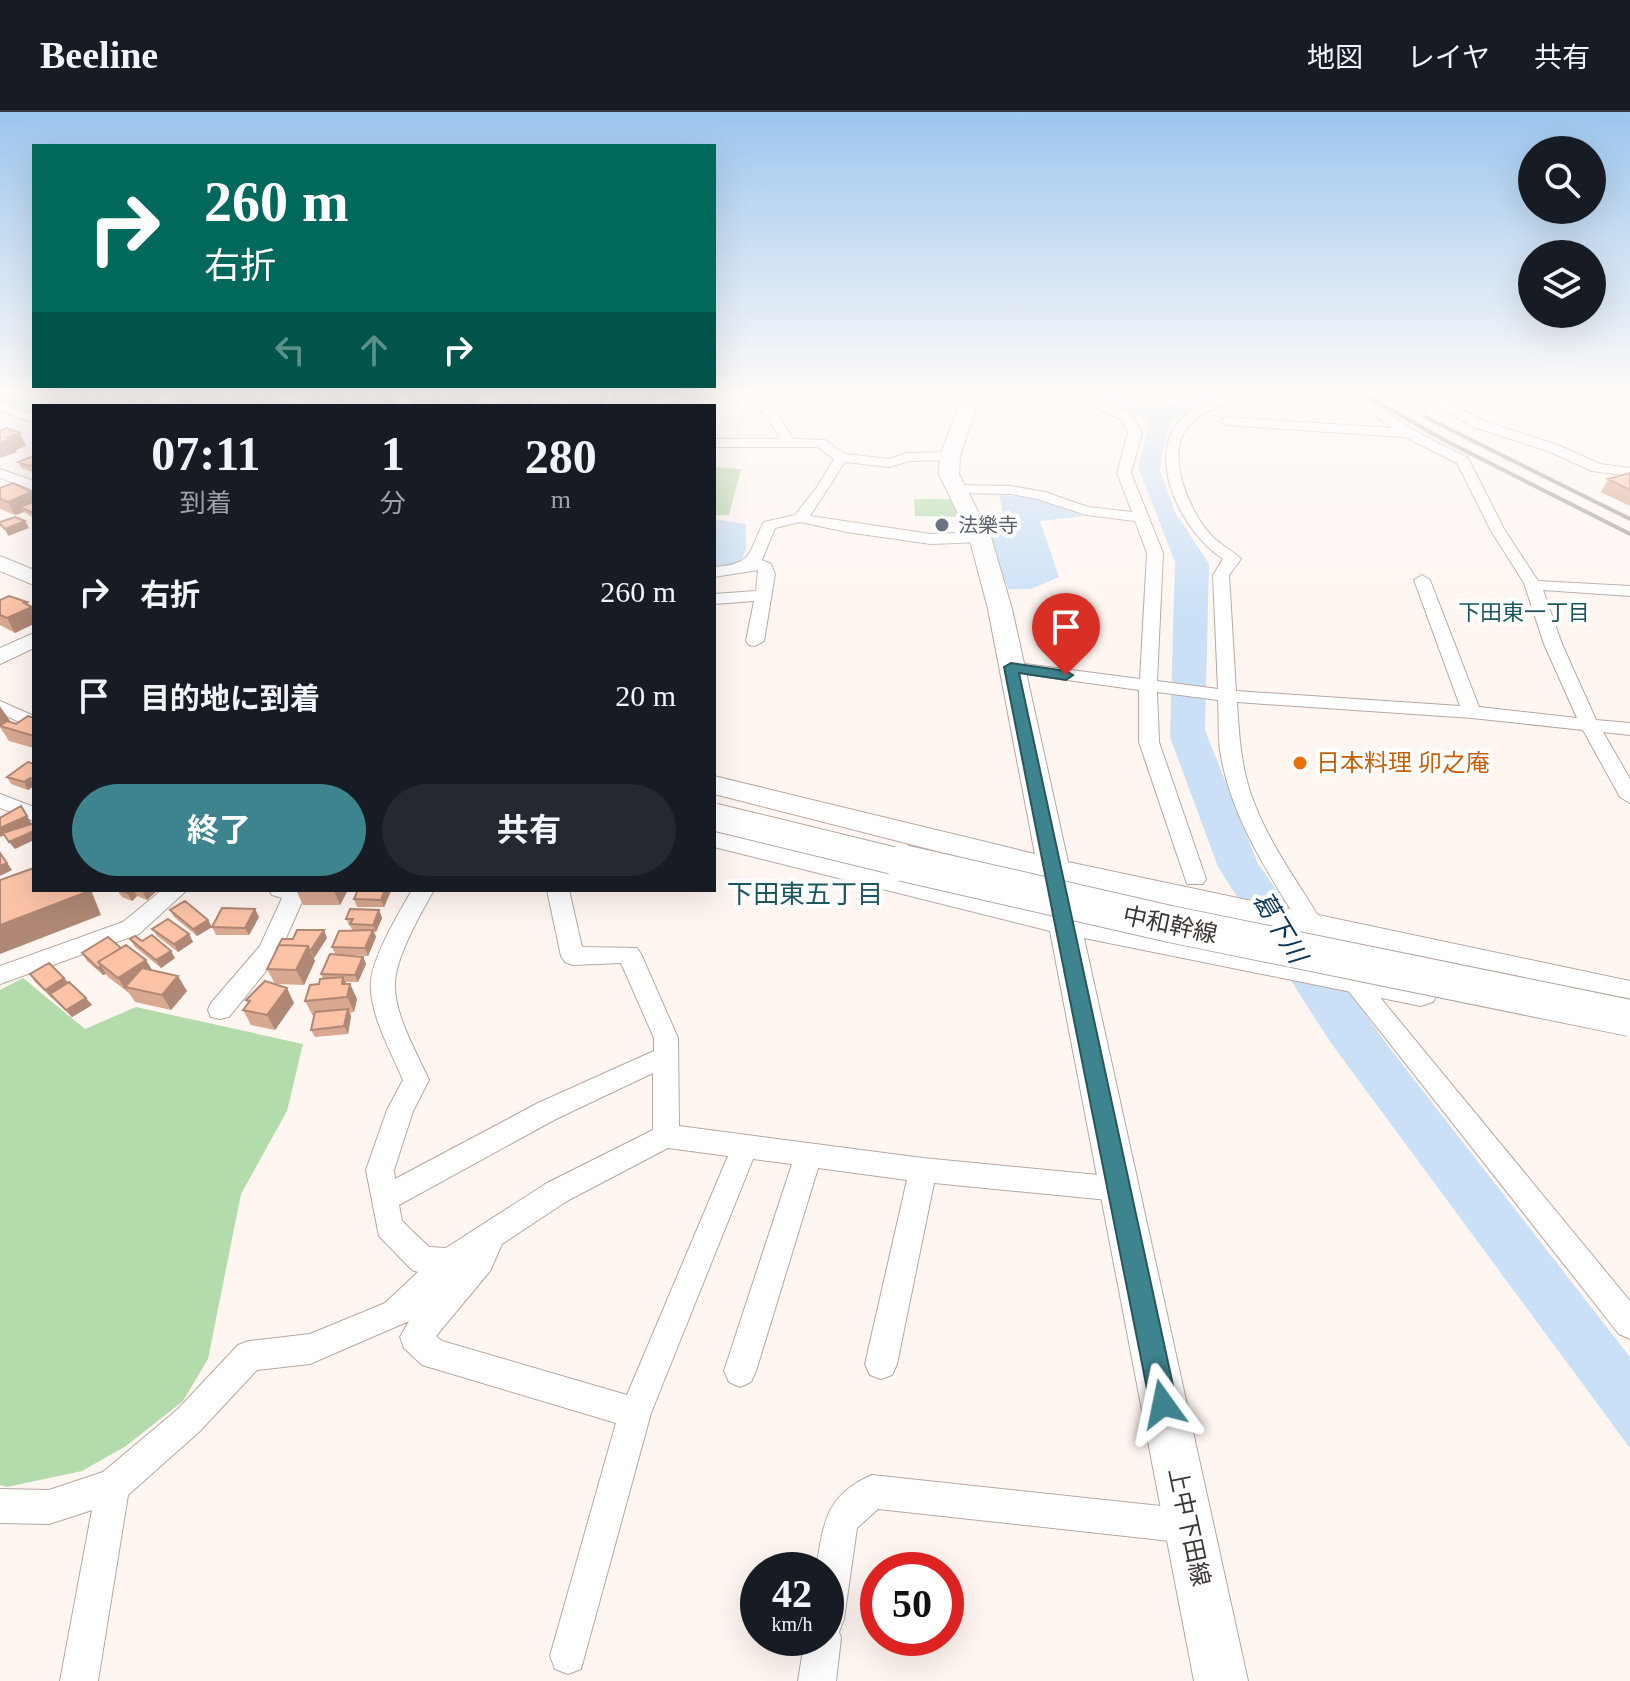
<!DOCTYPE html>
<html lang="ja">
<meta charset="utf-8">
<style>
:root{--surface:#171b24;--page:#242831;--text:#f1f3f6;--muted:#9ea1a6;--line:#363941;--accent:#3e848e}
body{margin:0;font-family:"Times New Roman","Noto Sans JP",serif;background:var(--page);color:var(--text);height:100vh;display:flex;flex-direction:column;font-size:30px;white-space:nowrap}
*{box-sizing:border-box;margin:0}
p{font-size:26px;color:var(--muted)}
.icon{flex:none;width:44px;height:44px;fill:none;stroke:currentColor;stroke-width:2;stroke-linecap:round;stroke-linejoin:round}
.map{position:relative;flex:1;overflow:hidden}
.side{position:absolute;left:32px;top:292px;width:684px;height:488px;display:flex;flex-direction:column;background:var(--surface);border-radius:0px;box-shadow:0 8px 32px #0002}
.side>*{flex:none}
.guide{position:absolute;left:32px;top:32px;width:684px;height:244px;border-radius:0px;box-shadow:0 8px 32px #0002;background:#00695c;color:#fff;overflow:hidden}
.tools{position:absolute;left:1518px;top:24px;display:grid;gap:16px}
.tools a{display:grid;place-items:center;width:88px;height:88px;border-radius:50%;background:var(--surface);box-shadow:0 8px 32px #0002;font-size:40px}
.speed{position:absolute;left:740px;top:1440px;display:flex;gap:16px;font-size:40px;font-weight:700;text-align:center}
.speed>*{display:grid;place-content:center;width:104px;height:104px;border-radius:50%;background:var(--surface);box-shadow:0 8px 32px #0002;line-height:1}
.speed small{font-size:20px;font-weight:400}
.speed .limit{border:12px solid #d22;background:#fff;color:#111}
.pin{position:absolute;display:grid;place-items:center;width:68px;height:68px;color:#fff;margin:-82px -34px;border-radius:50% 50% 50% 0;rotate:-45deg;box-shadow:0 0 8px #0007}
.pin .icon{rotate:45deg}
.me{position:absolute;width:88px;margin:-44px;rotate:348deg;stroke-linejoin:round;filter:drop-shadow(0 0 6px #0008)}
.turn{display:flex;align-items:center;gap:28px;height:168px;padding:0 40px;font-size:36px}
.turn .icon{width:104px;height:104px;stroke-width:2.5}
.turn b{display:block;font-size:56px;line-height:68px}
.lanes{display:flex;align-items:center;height:76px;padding:0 40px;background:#0003;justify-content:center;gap:40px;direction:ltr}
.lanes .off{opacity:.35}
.eta{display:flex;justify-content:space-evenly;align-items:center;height:136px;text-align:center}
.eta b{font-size:48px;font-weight:700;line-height:56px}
.button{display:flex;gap:16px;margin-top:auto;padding:16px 40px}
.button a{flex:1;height:92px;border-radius:48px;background:var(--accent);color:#fff;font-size:32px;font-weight:700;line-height:92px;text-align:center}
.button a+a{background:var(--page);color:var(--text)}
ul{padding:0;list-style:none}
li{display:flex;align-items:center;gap:24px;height:104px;padding:0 40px}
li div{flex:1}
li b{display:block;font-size:30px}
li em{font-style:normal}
header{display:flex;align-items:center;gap:48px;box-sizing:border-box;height:112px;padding:0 40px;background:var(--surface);border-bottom:2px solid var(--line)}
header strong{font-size:38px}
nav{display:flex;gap:44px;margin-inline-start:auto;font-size:28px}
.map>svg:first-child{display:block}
.green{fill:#b4dbac}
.water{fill:#cae0f6}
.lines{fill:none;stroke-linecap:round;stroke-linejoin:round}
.river{fill:#cae0f6;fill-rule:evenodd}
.minor-casing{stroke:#b7a8a1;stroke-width:2}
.tertiary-casing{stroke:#b7a8a1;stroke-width:2}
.secondary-casing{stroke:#b7a8a1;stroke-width:2}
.minor{fill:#fff;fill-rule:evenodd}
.tertiary{fill:#fff;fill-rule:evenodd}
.secondary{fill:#fff;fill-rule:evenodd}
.rail{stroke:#a79f9b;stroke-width:4}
.secondary-bridge-far1-casing{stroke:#b7a8a1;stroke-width:29;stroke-linecap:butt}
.secondary-bridge-casing{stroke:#b7a8a1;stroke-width:38;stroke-linecap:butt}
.secondary-bridge-far1{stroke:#fff;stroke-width:27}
.secondary-bridge{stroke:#fff;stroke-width:36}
.wall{fill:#d9a890}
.shaded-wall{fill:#b08875}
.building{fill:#fcc3a7;stroke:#b08875;stroke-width:2}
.route{fill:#3e848e;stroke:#28565c;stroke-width:2}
.worship-dot{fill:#6b7280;stroke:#fff;stroke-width:3}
.food-dot{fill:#e8710a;stroke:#fff;stroke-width:3}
.labels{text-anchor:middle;stroke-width:8;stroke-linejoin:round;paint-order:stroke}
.far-worship-label{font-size:20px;fill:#5b616d;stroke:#fff;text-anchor:start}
.far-neighbourhood-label{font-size:22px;fill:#1c565e;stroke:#fff}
.food-label{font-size:24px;fill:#c56008;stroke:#fff;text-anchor:start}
.street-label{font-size:24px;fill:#3c3633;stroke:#fff}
.neighbourhood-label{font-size:26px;fill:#1c565e;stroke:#fff}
.water-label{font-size:26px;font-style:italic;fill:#0a3557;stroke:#fff}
</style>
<header>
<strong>Beeline</strong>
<nav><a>地図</a><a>レイヤ</a><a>共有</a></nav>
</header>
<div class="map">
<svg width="1630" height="1569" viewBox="0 0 1630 1569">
<rect width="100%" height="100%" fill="#fff6f1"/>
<path class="green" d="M0 282H87L56 294H34V302L0 290Z
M714 355 741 357 729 403H714Z
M914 387H955L964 405 915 404Z
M23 866 85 917 136 895 303 932 287 999 241 1082 208 1247 183 1289 126 1334 82 1359 7 1375 0 1373V878Z"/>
<path class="water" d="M1162 300 1172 306 1166 323 1160 359 1175 400 1209 452 1205 618 1258 752 1388 934 1630 1245V1336L1331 931 1218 755 1170 625 1175 450 1138 355 1150 309 1145 303Z
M999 382 1035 387 1084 404 1040 409 1059 465 1031 477H1008L980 402 1003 401Z
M714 407 746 412V438L739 452 714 454Z"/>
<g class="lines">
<path class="river" d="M1104 282H1133L1159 297 1196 282H1229L1226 287 1158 313 1107 287Z"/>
<defs>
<path id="minor" d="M87 282H105L80 294H63Z
M186 282H204L179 294H162Z
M267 282H287L317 294H298Z
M399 282H411L410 293 392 294 400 288Z
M564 282H577L568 294H556Z
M644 282H657L667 294H654Z
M744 282H758L777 301 793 327 825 328 845 342 889 347 907 341 950 340 957 344 950 348 909 349 890 355 845 350 810 404 931 422 980 420 988 425 980 430 931 432 847 420 800 410 775 416 762 448 771 452 775 462 764 529 755 534 749 533 746 529 754 489 714 492V482L756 479 758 458 714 465V455C755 452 747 441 764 410L795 403 817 375 834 347 817 335H714V327H780L768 306Z
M1068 282H1085L1132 303 1142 321 1131 361 1163 441 1157 569 1218 577 1213 463 1223 447C1177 417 1133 324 1202 293 1216 287 1228 282 1244 282 1228 295 1203 297 1189 313 1164 342 1189 399 1211 423 1220 433 1232 438 1241 447L1229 463 1236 579 1460 594 1414 468 1422 463 1430 468 1479 595 1577 606 1544 532 1524 471 1490 417 1457 351 1405 325 1226 313 1220 309 1226 305 1392 316 1345 282H1360L1413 318 1468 346 1504 417 1538 469 1630 474V484L1543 478 1562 532 1596 608 1630 611V623L1603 620 1630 667V691L1620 685 1583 618 1472 606 1237 590C1239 624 1241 656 1253 688 1271 737 1305 779 1330 824L1327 830 1319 832 1311 830C1275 771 1230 708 1220 638 1218 622 1219 605 1218 588L1157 580 1159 630 1206 767 1203 772H1187L1139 630V578L1011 560 1002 555 1011 550 1140 567 1147 441 1135 409 1086 403 1037 387 1011 382 958 381 951 377 958 373 1011 374 1045 380 1088 395 1132 400 1117 361 1128 321 1122 308Z
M1417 282H1433L1483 309 1558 333 1600 352 1630 356V364L1592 359 1548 339 1473 315Z
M0 291 34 303V311L0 299Z
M0 357 34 369V378L0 366Z
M0 589 34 604V617L0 601Z
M0 682 34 695V709L0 696Z
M162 778H187L139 822 0 872V854L123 810Z
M269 778H304L306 781 278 844 229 905 220 907 211 905 208 898 211 891 260 834 282 786 272 783Z
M412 778H434C421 801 397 843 395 869 393 901 416 939 429 968L413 999 394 1058 395 1067 538 991 654 939V926L621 851 573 853 565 850 561 844 547 778H569L582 835 637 836 641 842 678 926 679 1014 923 1046 1119 1065 1129 1068 1133 1077 1129 1086 1119 1089 934 1071 897 1252 892 1263 881 1267 870 1263 865 1252 907 1068 818 1056 756 1259 751 1270 740 1275 729 1270 724 1259 792 1052 753 1047 651 1301 581 1557 568 1562 555 1557 550 1544 616 1311 422 1253 404 1236 400 1225 409 1209 310 1252 257 1258 200 1319 128 1383 98 1569H60L92 1398 49 1412 0 1411V1377L49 1378 103 1360 178 1297 238 1233 249 1229 310 1222 385 1191 418 1160 412 1158 379 1124 366 1058 387 998 403 968C391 939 368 900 371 868 374 842 399 801 412 778ZM653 961V1018L547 1071 446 1136 429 1135 402 1109 399 1093 556 1007ZM668 1036 728 1044 627 1283 442 1229 436 1224 490 1159 502 1132 567 1089Z
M1347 852 1355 855 1630 1189V1227L1619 1222 1339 867 1335 861 1339 855Z
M872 1363 1189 1397 1201 1402 1206 1414 1201 1426 1189 1431 878 1397 857 1416 844 1507 839 1520 841 1526 836 1569H798L805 1526H826V1458H816C823 1413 825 1383 872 1363Z"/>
<path id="tertiary" d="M485 282H501L495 294H479Z
M34 521V536L0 552V536Z"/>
<path id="secondary" d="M963 282H981L960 344 959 362 991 425 1012 497 1068 750 1630 869V895L1073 772 1079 801 1421 868 1433 872 1438 881 1433 890 1421 894 1084 826 1248 1569H1194L1050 819 714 735V715L1045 794 1039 765 714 682V664L1035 742 988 497 969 425 939 362 940 344Z
M0 444 34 458V473L0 459Z"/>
</defs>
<use href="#minor" class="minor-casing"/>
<use href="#tertiary" class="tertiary-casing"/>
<use href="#secondary" class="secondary-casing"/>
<use href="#minor" class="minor"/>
<use href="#tertiary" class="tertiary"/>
<use href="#secondary" class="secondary"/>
<path class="rail" d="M1364 282 1444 328 1630 422
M1425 305 1630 407"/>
<defs>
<path id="secondary-bridge-far1" d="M714 705 911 753"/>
<path id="secondary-bridge" d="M903 751 1170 812 1630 906"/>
</defs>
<use href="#secondary-bridge-far1" class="secondary-bridge-far1-casing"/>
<use href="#secondary-bridge" class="secondary-bridge-casing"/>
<use href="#secondary-bridge-far1" class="secondary-bridge-far1"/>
<use href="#secondary-bridge" class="secondary-bridge"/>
</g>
<path class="wall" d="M96 282H158L161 289 151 294H146L139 292 140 294H50L49 292 96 289 94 283Z
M203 282H252L253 285 290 294H240L230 291V289L227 290 218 287 217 285 212 287 203 284Z
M339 282V284L344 282H355L352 284 360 286 361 288 376 293V294H338L335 293 334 290 331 292 315 289 314 285 309 287 296 283Z
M355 282H389L394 284 396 290 384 294 372 290 371 288 356 285Z
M414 282H433L431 285 440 286 441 292 438 294H417L413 293 411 287 415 285Z
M450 282H477L478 286 469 294 453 293 448 291 447 286Z
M613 282H655V292L654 294 614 293Z
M199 285V287L212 289 213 292 231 294H176L174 289Z
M34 344V362L33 360 21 356 18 350Z
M1630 361V394L1601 380 1608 367Z
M0 376 34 382V406L24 400 15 403 0 397Z
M0 488 27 490 29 493 15 521 0 513Z
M0 594 10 609 9 610 16 612 34 606V636L9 629 0 615Z
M34 652V676L33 674 28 678 11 672 7 665Z
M117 778H158L147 788 137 784 132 789 122 785Z
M296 778H348L340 793H303Z
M358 778H391V779L384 795H357L354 787Z
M170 798 212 815 197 824 174 805Z
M379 798 382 806 376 820H374L376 825 368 844 347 843 363 845 366 852 358 870H345L346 872H350L357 887 354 900 350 901 351 904 348 922 315 925 311 918 314 903 313 904 305 889 323 867 321 862 335 842 332 835 353 819 346 807Z
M259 805 249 823H216L212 815Z
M152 817 189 822 193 830 178 840 157 824Z
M327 826 314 846H313L315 849 304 873 275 872 294 891 275 918 251 913 243 898 248 892 246 888 275 872 267 857Z
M130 827 142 829 175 846 161 856 135 835Z
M121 836 146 848 152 858 187 879 171 898 135 890 129 881 108 865 106 862 103 863 87 849 82 841Z
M30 862 64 866 68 871 92 893 72 905 35 870Z"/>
<path class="shaded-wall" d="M336 282H339L340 287H333L334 290 331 292 329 286Z
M474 282H477L478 286 469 294 468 288Z
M605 282H607V287L603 293 602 286Z
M652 282H655V292L654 294H652Z
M159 283 161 289 151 294H149L147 289Z
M126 284 128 290 137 287 140 294H117L110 289Z
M394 284 396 290 386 294 384 288Z
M601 284 602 294H593Z
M199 285 201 291 187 292 188 294H182L181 292Z
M440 286 441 292 438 294H429L428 292Z
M212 289 214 294H199Z
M20 321 26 334 16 338 17 340 0 346V331L7 326Z
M32 380 34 384V396L21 395 24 400 15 403 8 390Z
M25 409 29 416 8 424 5 417Z
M27 490 30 496 32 495 34 498V512L15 521 7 506Z
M0 595 10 609 0 615Z
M30 666 34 674 28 678 24 670Z
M27 704 32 712 0 725V716Z
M34 719V728L15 737 9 730Z
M0 741 12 758 0 764Z
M86 778H91L101 803 0 842V813Z
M131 778H133L137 784 132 789 127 781Z
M145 778H158L147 788 143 780Z
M334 778H348L340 793Z
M385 778 391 779 384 795 381 788Z
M255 797 259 805 249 823 245 816Z
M379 798 382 806 376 820 373 813Z
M208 808 212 815 197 824 193 817Z
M324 818 327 826 314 846 311 838Z
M373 818 376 825 368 844 365 836Z
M189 822 193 830 178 840 174 832Z
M308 834 315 849 304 873 296 858Z
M171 839 175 846 161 856 156 848Z
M363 845 366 852 358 870 355 863Z
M146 848 155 863 125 875 128 881 118 866Z
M101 854 106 862 103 863 98 856Z
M178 864 187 879 171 898 162 883Z
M343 865 349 878 350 872 357 887 354 900 342 872Z
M64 866 70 873 51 885 45 878Z
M287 876 294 891 275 918 267 903Z
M86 886 92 893 72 905 66 898Z
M348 897 351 904 348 922 344 914Z"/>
<path class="building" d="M96 282H116L104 287 94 283Z
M116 282 126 284 119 286 124 288 131 285 137 287 117 294H94L89 292Z
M136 282H158L159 283 147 289 132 284Z
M189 282 199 285 181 292 174 289Z
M234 282H252V283L239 288 228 285Z
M314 282H336L329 286 313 283Z
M344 282H347L360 286 348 291 333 287Z
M374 282H389L394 284 384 288 370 284Z
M450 282H474L468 288 447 286Z
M578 282H605L602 286 601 284 581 283 580 284H577Z
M257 283 266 285 250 293 241 290Z
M419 283 440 286 428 292 411 287Z
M581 283 601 284 593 294 574 293Z
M86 286 97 289 89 292 90 294H82L74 290Z
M203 286 212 289 199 294 187 292Z
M64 287 78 292 72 294H52H53L49 292Z
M269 287 280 290 270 294 254 293Z
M510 287 533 288 528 294H504Z
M361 288 376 293 373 294 350 293Z
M217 290 231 294H209Z
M447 290 457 294H438Z
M7 316 20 321 7 326 11 327 0 331V319Z
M34 344V352L28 354 18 350Z
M1630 361V378L1608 367Z
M13 371 32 380 8 390 0 387V376Z
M34 389V401H33L21 395Z
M15 405 25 409 5 417 0 412V410Z
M9 484 27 490 24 491 32 495 7 506 0 503V488Z
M28 604 34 606V624L0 614 7 609 16 612Z
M28 650 34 652V667L30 666 24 670 7 665Z
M21 694 27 704 0 716V706Z
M34 711V719L9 730 3 721Z
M0 741 7 751 0 754Z
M34 756V778H86L87 780 0 813V768Z
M117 778H131L127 781Z
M358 778H385L381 788 354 787Z
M185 789 208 808 193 817 170 798Z
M222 796 255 797 245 816 212 815Z
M350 797 379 798 373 813 350 812 353 807H346Z
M168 807 189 822 174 832 152 817Z
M297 818H324L311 838H309L308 834 279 833 276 838 282 827H293Z
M373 818 365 836 332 835 339 819Z
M152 823 171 839 156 848 130 827 135 824 142 829Z
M108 825 121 836 98 850 101 854 98 856 82 841Z
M126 833 146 848 118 866 98 850Z
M279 833 308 834 296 858 267 857Z
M330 842 363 845 355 863 321 862Z
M49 851 64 866 45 878 30 862Z
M142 856 178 864 162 883 125 875Z
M343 865 342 872H350L347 885 305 889 310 873 319 872 320 867Z
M265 869 287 876 267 903 243 898 250 889 246 888Z
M69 870 86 886 66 898 50 882Z
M348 897 344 914 311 918 315 900Z"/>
<linearGradient id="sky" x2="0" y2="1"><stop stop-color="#9cc6ee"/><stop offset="0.56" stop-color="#fffbf9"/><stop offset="1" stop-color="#fffbf9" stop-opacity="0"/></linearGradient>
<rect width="1630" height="502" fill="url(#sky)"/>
<path class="route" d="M1011 551 1066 559 1073 563 1066 568 1019 561 1177 1292 1173 1301 1163 1305 1154 1301 1150 1292 1004 555Z"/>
<circle class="worship-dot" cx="942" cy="413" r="8"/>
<circle class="food-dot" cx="1300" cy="651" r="8"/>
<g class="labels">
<g class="far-worship-label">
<text x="958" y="420">法樂寺</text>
</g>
<g class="far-neighbourhood-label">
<text x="1524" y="508">下田東一丁目</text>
</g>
<g class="food-label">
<text x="1316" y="659">日本料理 卯之庵</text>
</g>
<g class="street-label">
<text transform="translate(1170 813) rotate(12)" y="8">中和幹線</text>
<text transform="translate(1189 1415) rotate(78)" y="8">上中下田線</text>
</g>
<g class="neighbourhood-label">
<text x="805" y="791">下田東五丁目</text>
</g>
<g class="water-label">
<text transform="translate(1280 815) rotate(59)" y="9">葛下川</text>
</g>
</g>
</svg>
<div class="tools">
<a><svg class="icon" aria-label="search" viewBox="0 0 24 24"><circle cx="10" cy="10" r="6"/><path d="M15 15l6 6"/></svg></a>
<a><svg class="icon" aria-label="layers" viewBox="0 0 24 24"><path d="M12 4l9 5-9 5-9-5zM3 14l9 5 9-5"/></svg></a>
</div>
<div class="speed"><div>42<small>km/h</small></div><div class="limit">50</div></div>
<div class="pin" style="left:1066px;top:563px;background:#d93025"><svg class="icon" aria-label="arrive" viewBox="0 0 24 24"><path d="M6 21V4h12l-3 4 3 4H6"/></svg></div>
<svg class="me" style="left:1163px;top:1292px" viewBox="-20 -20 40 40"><path d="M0-17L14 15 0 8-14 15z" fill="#3e848e" stroke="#fff" stroke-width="4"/></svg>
<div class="guide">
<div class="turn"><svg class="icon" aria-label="right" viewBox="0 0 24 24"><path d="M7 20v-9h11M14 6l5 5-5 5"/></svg><div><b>260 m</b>右折</div></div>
<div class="lanes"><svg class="icon off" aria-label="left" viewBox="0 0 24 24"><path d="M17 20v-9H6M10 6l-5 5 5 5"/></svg><svg class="icon off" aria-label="ahead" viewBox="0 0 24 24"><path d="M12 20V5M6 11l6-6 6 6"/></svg><svg class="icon" aria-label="right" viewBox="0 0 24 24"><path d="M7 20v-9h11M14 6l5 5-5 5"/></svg></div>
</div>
<section class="side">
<div class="eta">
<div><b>07:11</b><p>到着</p></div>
<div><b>1</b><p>分</p></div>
<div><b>280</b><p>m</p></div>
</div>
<ul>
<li><svg class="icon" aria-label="right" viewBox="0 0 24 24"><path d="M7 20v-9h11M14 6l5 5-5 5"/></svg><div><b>右折</b></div><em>260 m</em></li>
<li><svg class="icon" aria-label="arrive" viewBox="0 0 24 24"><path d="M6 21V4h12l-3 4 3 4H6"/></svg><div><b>目的地に到着</b></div><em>20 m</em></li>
</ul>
<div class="button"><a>終了</a><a>共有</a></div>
</section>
</div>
